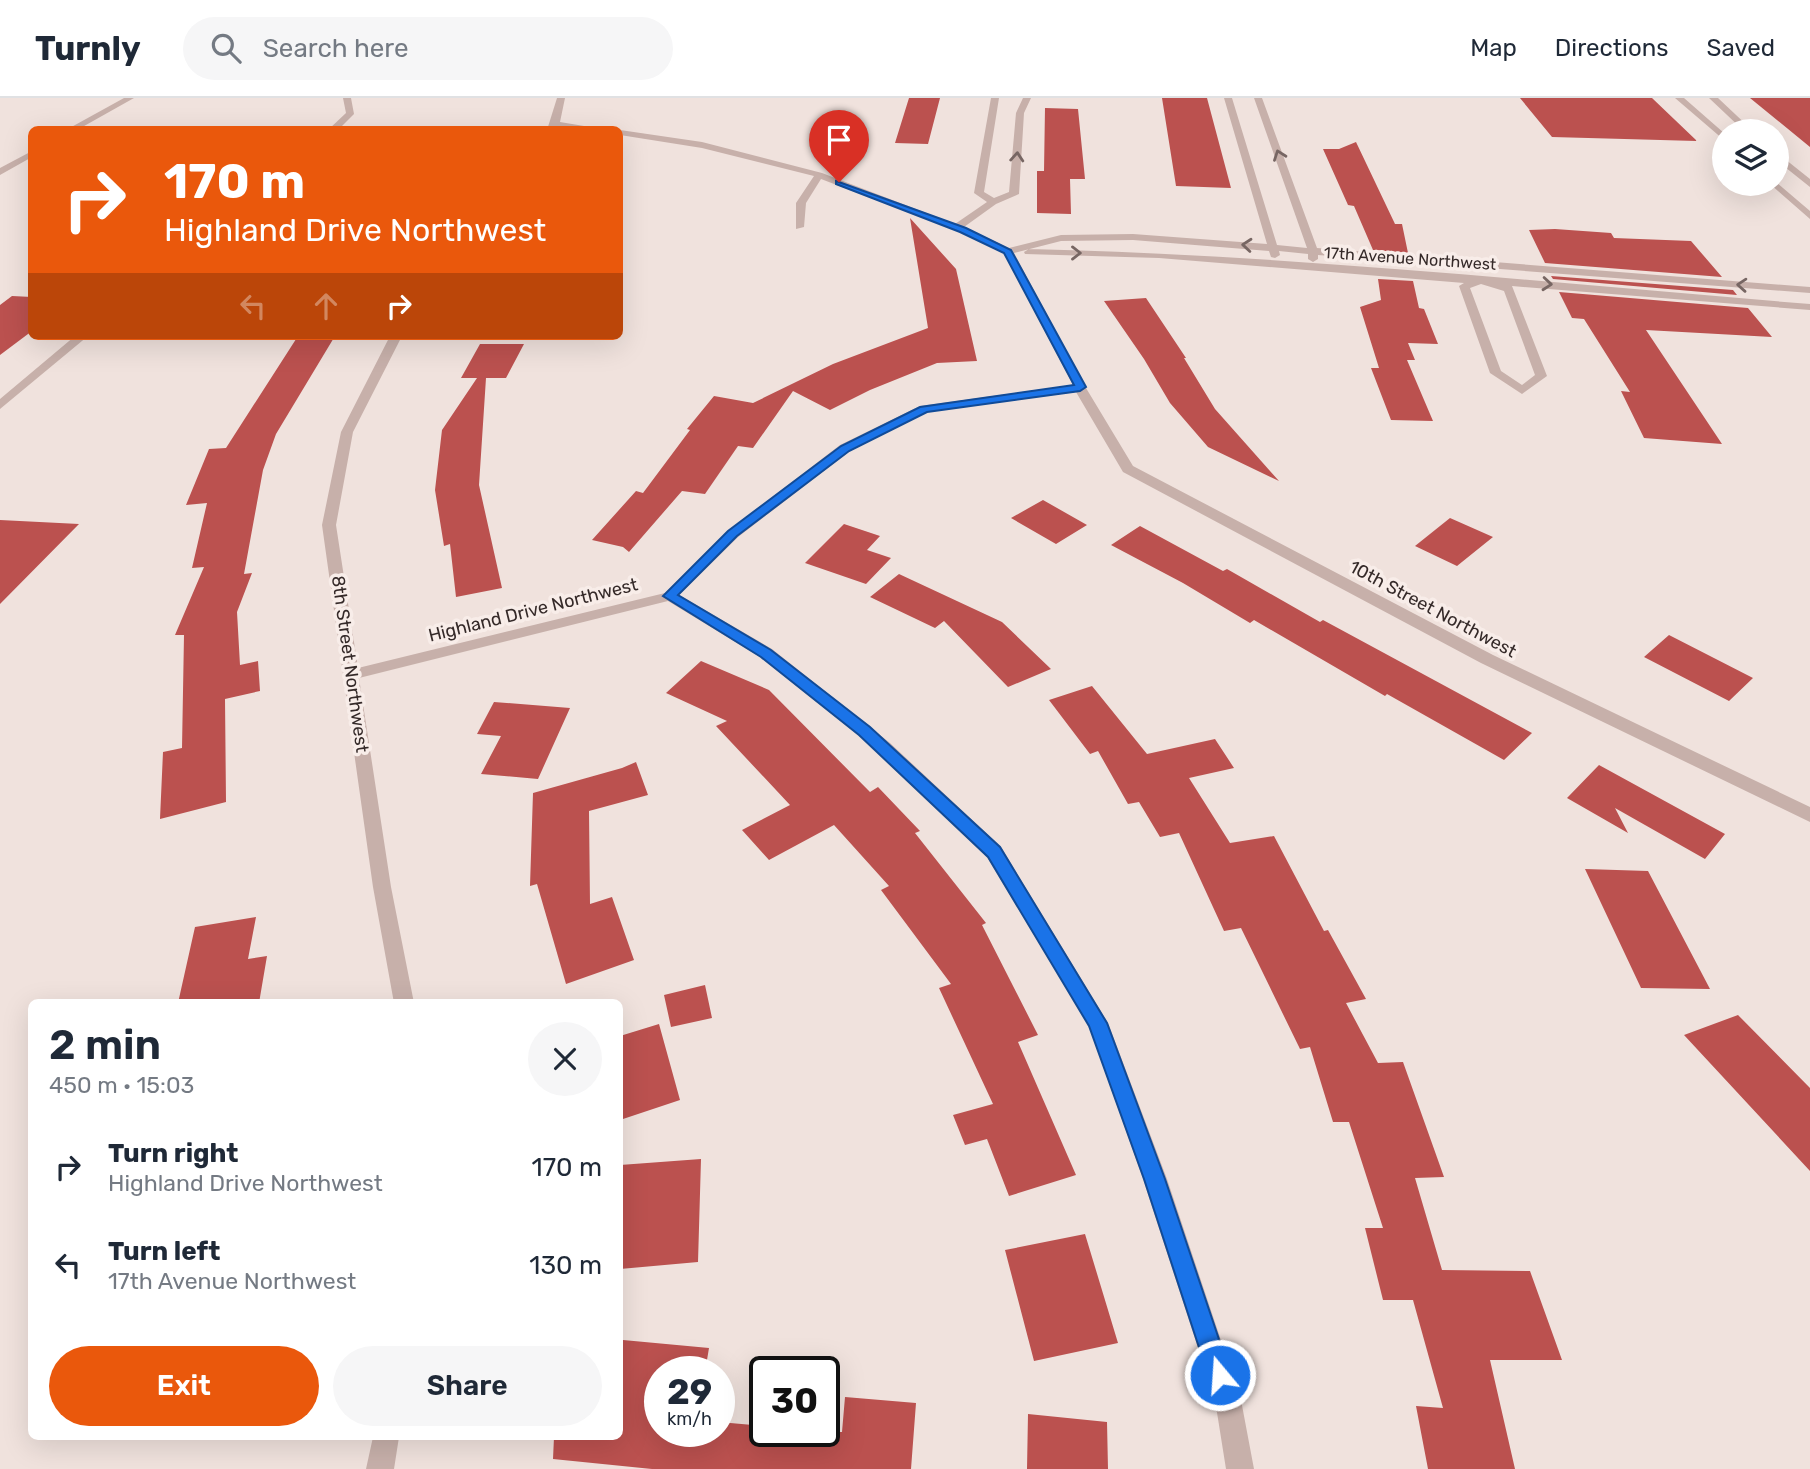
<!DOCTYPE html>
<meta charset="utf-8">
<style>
:root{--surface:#fff;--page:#f6f6f7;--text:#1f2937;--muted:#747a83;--line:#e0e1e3;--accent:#ea580c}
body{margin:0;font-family:Rubik,sans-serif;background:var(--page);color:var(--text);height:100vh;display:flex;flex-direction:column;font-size:26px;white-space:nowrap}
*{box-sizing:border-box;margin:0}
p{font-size:23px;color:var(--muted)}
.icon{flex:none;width:38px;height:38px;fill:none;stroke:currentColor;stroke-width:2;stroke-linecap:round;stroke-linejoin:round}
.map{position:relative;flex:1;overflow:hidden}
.sheet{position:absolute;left:28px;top:901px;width:595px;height:441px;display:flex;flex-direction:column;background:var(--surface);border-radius:10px;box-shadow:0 7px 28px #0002}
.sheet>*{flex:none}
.banner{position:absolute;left:28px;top:28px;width:595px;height:214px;border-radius:10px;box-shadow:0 7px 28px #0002;background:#ea580c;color:#fff;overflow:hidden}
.fabs{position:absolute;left:1712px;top:21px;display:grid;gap:14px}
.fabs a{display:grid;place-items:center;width:77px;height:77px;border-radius:50%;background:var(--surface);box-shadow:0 7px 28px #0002;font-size:35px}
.speed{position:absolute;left:644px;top:1258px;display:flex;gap:14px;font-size:35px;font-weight:700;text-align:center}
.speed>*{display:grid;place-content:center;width:91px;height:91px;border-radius:50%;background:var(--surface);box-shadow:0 7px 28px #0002;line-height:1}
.speed small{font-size:18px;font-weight:400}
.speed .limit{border:4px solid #111;border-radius:10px;background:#fff;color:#111}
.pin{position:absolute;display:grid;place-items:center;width:60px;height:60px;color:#fff;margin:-72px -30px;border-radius:50% 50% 50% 0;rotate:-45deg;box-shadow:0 0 7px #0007}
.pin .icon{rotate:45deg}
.me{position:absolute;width:77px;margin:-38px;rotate:342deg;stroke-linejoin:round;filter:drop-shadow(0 0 5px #0008)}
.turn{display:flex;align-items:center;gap:24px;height:147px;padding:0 21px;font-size:32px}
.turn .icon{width:91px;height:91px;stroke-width:2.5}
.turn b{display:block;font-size:49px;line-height:60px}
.lanes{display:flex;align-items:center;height:66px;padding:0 21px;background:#0003;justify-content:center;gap:35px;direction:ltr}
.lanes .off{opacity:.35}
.round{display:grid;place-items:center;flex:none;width:74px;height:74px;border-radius:37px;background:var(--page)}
.head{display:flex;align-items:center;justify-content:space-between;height:119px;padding:0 21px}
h1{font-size:42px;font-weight:600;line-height:52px}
.primary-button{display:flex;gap:14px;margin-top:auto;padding:14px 21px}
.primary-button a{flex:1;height:80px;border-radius:42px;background:var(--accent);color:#fff;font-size:28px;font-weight:600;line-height:80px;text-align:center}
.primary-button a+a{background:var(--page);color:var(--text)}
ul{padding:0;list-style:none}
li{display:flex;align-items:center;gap:21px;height:98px;padding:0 21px}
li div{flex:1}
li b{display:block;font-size:26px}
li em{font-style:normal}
header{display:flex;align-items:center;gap:42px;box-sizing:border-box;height:98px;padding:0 35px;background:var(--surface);border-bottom:2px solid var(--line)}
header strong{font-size:33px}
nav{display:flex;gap:38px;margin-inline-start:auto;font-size:24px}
.search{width:490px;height:63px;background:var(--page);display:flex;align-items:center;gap:18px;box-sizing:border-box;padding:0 24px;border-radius:38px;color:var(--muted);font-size:26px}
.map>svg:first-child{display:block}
.building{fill:#bb514f}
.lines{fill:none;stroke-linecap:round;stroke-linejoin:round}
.minor{fill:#c7b0aa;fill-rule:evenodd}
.oneway{stroke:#776663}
.route{fill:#1a73e8;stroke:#114b97;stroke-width:2}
.labels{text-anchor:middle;stroke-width:7;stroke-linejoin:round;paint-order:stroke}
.far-street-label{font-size:16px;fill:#352a29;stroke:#f8ede9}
.street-label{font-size:18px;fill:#352a29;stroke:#f8ede9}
</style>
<header>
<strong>Turnly</strong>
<div class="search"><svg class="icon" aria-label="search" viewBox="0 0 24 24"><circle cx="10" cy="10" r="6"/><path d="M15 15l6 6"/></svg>Search here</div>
<nav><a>Map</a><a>Directions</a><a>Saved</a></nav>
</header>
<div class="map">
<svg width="1810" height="1371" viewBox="0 0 1810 1371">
<rect width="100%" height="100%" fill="#f0e2dd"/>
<path class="building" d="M909 0H940L928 46 895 45Z
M1162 0H1207L1231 90 1176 88Z
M1520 0H1652L1697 43 1552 39Z
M1750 0H1810V49Z
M1045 10 1078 11 1085 81H1070L1071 116 1037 115V73H1044Z
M1356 44 1395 126H1402L1408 155 1373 152 1354 108 1348 107 1323 51H1339Z
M910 120 956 171 977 263 937 265 870 292 830 312 793 293 753 350 738 348 705 396 682 393 629 454 623 449 592 442 636 393 643 395 690 332 687 331 714 298 753 305 833 266 928 230Z
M1555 131 1611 135 1614 140 1691 143 1722 179 1545 165 1529 132Z
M1551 178 1733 192 1737 197 1553 181Z
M1378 181 1413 183 1419 210 1424 211 1438 246 1408 245 1415 262H1407L1433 323 1391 322 1371 270H1379L1360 209 1381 202Z
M1559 194 1748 210 1772 239 1646 232 1722 346 1644 340 1621 293 1630 294 1584 221 1572 220Z
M12 198 32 199V233L0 257V207Z
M1146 200 1186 260H1184L1215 311 1279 383 1208 349 1170 305 1144 261 1104 203Z
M298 238H335L276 336 263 372 244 476 252 475 237 514 240 567 258 563 260 593 225 601 226 704 160 721 163 654 182 650 184 537H175L204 469 192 470 207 405 186 407 209 351 226 350Z
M480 246H524L506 280H486L479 387 502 490 456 499 450 446 444 448 435 392 442 332 477 280H461Z
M1043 402 1087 427 1056 446 1011 420Z
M1450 420 1493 439 1457 468 1415 448Z
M0 422 79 426 0 506Z
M844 426 880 438 867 452 891 460 866 486 805 465Z
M1140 428 1223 473 1227 471 1320 524 1323 522 1532 635 1504 662 1387 596 1385 598 1254 522 1250 525 1183 485 1111 447Z
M899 476 1002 524 1051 571 1008 589 944 523 935 530 870 499Z
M1669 537 1753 580 1729 603 1644 559Z
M701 563 769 592 870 694 878 689 920 733 915 735 986 825 982 827 1038 937 1018 944 1076 1077 1009 1098 987 1041 965 1047 953 1017 993 1006 939 890 951 886 881 792 889 788 834 727 769 762 742 732 790 707 716 628 727 623 666 595Z
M1092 588 1147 656 1215 641 1234 670 1189 680 1230 745 1274 738 1324 833 1328 832 1366 901 1346 905 1378 965 1403 964 1444 1079 1415 1080 1442 1172 1530 1173 1562 1262H1490L1515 1371H1428L1416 1308 1443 1310 1413 1202H1383L1365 1130H1383L1349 1024H1333L1310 949 1300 951 1241 830 1224 833 1179 735 1160 739 1139 704 1128 706 1098 653 1090 656 1049 602Z
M494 604 570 610 538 681 481 676 501 638 477 636Z
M636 664 648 697 589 713 590 806 612 799 634 862 566 886 537 786 530 788 533 695 622 670Z
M1599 667 1725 736 1705 761 1615 710 1628 735 1567 700Z
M1585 771 1648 773 1710 891 1641 890Z
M256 819 248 861 267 858 259 905H178L195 829Z
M705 887 712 920 671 929 664 897Z
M1738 917 1810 990V1073L1684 937Z
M659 926 680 1002 620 1022V938Z
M701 1061 698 1164 620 1171V1067Z
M1085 1136 1118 1245 1034 1263 1005 1152Z
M623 1242 709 1250 705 1274H660V1334H719V1324L765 1328V1334H842L845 1299 916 1305 911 1371H652L553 1361 554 1339H620V1257Z
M1028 1316 1107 1324 1108 1371H1027Z"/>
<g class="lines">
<path class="minor" d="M124 0H134L77 32H66Z
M343 0H351L354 16 338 32H328L346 15Z
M557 0H565L560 24 608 32 557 29 556 32H547Z
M991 0H999L984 94 994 100 1009 94 1016 15 1023 0H1031L1024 15 1019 96 996 106 964 129 1009 150 1061 137 1133 136 1267 146 1224 0H1232L1277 147 1307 150 1254 0H1262L1317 150 1810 189V195L1318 157V161L1313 164 1308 161V156L1279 153 1280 157 1275 160 1271 159 1269 153 1133 142 1061 143 1014 155 1086 290 1133 368 1493 557 1810 709V724L1481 565 1123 374 1076 294 927 314 850 353 738 439 679 497 772 551 890 645 1001 749 1108 925 1167 1081 1241 1302 1254 1371H1226L1215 1302 1143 1081 1089 928 987 759 878 653 760 559 668 503 359 580 391 789 414 905H394L373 789 322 427 341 334 390 238H402L353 334 336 427 358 570 665 495 728 433 840 347 920 308 1073 287 1004 155 960 134 821 81 806 105 804 129 796 131V105L814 78 702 50 620 37V32L702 44 822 75 955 126 987 104 974 95Z
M1675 0H1684L1724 35V42Z
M1709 0H1718L1753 33H1744Z
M32 53V59L0 77V70Z
M1776 54 1810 81V89L1776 62Z
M1776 84 1810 113V121L1770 86Z
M1029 151C1290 157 1550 185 1810 206V212L1512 188 1547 278 1522 296 1490 275 1459 188 1464 185 1159 160 1025 156 1024 154ZM1481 186 1504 193 1535 277 1522 287 1501 273 1470 190Z
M75 238H88L0 311V301Z
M373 1339H399L394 1371H366Z"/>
</g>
<defs><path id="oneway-chevron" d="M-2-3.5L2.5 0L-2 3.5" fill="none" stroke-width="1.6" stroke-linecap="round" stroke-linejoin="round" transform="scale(1.75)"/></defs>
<g class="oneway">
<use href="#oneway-chevron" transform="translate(1279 57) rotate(-110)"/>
<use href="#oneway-chevron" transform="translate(1017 59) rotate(-86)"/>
<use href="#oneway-chevron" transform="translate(1247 147) rotate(-175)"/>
<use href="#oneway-chevron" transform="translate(1076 155)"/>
<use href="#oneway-chevron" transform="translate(1547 186) rotate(5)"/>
<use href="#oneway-chevron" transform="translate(1742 187) rotate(-176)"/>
</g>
<path class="route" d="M836 83 966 130 1011 152 1086 289 1080 293 927 314 849 353 737 438 678 497 771 552 870 629 1000 749 1107 925 1165 1081 1231 1277 1228 1285 1220 1289 1211 1285 1208 1277 1144 1081 1089 928 988 759 859 637 761 559 663 498 728 433 841 348 920 309 1074 287 1004 155 960 134 836 86Z"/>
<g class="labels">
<g class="far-street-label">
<text transform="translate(1410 160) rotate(4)" y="6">17th Avenue Northwest</text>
</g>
<g class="street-label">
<text transform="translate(1433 511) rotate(28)" y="6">10th Street Northwest</text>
<text transform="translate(533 512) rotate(-14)" y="6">Highland Drive Northwest</text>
<text transform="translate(350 566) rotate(82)" y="6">8th Street Northwest</text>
</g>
</g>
</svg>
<div class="fabs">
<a><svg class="icon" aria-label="layers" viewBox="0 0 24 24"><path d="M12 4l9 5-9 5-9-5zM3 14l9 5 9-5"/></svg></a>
</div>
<div class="speed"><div>29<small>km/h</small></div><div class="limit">30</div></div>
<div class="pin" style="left:839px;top:84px;background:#d93025"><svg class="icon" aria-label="arrive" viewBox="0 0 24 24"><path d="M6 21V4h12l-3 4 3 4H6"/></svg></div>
<svg class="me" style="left:1220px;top:1277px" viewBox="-20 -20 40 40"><circle r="17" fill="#1a73e8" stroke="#fff" stroke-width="3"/><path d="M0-11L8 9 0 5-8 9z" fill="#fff"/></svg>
<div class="banner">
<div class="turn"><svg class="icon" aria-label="right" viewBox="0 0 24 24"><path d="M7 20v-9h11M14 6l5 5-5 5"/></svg><div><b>170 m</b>Highland Drive Northwest</div></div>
<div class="lanes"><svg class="icon off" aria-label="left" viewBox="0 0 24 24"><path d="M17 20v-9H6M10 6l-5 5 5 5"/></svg><svg class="icon off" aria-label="ahead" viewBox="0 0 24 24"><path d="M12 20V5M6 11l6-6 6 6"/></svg><svg class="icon" aria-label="right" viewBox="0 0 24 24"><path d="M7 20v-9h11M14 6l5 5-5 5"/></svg></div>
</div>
<section class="sheet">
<div class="head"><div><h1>2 min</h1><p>450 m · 15:03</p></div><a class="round"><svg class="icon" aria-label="close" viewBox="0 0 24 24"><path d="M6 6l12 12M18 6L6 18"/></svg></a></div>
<ul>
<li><svg class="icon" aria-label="right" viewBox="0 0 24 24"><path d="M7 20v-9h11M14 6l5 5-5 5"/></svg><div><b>Turn right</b><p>Highland Drive Northwest</p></div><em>170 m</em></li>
<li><svg class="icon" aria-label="left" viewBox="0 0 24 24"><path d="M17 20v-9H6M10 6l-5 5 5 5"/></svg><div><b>Turn left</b><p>17th Avenue Northwest</p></div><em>130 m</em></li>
</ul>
<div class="primary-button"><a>Exit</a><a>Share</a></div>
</section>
</div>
